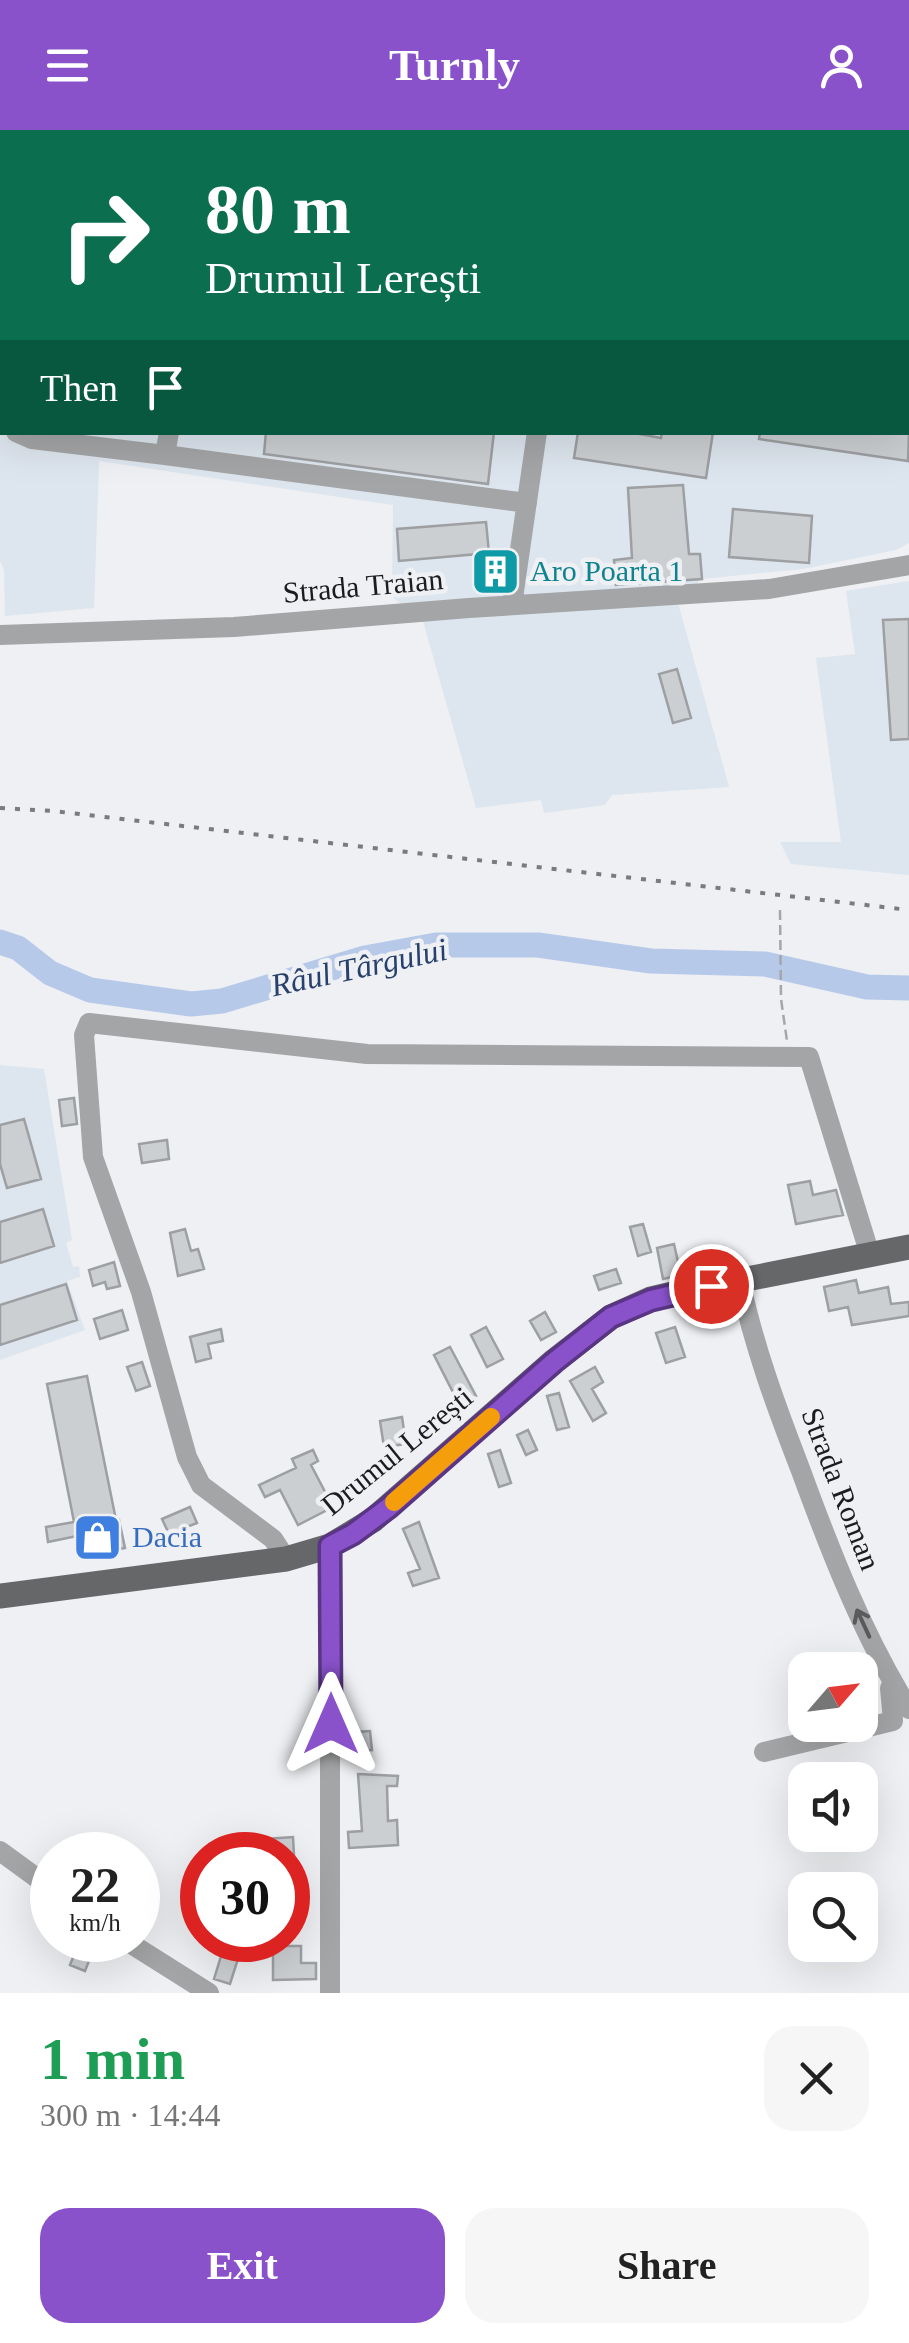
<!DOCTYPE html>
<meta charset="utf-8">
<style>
:root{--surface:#fff;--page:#f6f6f6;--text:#222;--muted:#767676;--accent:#8952ca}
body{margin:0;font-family:Georgia,serif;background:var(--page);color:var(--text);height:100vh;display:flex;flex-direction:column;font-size:38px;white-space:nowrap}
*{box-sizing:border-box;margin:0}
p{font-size:32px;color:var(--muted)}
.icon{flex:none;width:55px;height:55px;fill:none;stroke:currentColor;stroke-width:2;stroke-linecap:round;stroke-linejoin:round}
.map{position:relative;height:1863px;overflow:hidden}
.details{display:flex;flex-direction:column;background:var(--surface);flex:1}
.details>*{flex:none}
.guide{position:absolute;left:0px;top:0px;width:910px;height:305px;box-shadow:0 10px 40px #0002;background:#0b6e4f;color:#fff;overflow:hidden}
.needle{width:65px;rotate:62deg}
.controls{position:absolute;left:788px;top:1522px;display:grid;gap:20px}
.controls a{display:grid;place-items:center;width:90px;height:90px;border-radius:20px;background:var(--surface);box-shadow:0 10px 40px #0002;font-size:50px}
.speed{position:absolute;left:30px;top:1702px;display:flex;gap:20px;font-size:50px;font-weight:700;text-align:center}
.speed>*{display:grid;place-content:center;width:130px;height:130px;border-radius:50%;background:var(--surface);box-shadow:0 10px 40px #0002;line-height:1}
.speed small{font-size:25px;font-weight:400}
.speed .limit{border:15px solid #d22;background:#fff;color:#111}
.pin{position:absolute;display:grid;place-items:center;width:85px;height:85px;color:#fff;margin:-42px;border:5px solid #fff;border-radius:50%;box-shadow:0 2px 10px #0007}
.me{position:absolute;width:110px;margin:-55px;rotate:0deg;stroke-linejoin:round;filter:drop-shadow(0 0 8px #0008)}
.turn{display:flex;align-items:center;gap:35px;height:210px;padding:0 40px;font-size:45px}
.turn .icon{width:130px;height:130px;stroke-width:2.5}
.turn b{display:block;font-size:70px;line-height:85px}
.then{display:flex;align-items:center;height:95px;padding:0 40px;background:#0003;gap:20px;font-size:38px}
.round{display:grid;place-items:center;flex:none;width:105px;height:105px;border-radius:30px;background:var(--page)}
.overview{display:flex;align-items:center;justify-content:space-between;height:170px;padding:0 40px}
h1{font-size:60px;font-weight:600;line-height:75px;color:#1e9e55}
.primary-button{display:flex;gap:20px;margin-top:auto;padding:20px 40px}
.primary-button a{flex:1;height:115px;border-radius:30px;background:var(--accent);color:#fff;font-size:40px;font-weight:600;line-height:115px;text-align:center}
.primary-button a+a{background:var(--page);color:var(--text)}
header{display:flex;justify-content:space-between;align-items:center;height:130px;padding:0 40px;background:var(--accent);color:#fff;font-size:45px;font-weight:600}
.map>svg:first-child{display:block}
.built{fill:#dde5ee;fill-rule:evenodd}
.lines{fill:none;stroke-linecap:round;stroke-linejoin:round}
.river{stroke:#b6c9e9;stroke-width:25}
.building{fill:#cccfd2;stroke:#9d9fa2;stroke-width:2.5}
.path{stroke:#a4a6a8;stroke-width:2.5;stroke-dasharray:10 5;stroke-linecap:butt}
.minor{stroke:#a4a5a6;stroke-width:20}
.major{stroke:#656769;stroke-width:25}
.rail{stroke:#797b7d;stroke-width:4;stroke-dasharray:5 10;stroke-linecap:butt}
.oneway{stroke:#595a5b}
.route-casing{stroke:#593583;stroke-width:25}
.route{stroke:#8952ca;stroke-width:18}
.slow{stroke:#f59e0b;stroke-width:18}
.labels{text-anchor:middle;stroke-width:9;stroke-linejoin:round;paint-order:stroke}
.culture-label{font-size:30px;fill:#0d838f;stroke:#eef0f3;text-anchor:start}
.street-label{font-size:30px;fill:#1b1c1d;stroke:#eef0f3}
.shop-label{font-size:30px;fill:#366cbe;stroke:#eef0f3;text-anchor:start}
.water-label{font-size:32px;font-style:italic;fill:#28416c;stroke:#eef0f3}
</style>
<header><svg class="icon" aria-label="menu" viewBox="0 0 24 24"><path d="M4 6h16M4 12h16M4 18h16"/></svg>Turnly<svg class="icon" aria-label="person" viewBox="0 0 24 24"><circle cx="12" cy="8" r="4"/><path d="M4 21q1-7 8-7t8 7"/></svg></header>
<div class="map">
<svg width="909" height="1863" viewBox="0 0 909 1863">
<rect width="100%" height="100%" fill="#eef0f3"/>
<path class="built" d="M0 0H909V413L896 420 803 439 702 449 677 469 729 657 612 665 605 675 544 683 541 670 476 678 423 491 392 467 393 375 99 331 94 478 5 486 4 440 0 431ZM2 2H908V302H2Z
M909 451V745L791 734 780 712H841L816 528 855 524 846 461Z
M0 935 44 939 72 1110 66 1113 73 1137 79 1136 80 1147 67 1151 85 1200 0 1230Z"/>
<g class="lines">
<path class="river" d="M0 812 18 818 50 843 90 860 191 874 222 871 365 828 436 815H538L651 831 765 834 867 857 909 858"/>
</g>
<path class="building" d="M266 302H494L488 354 264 324Z
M578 302H629L661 308 662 302H713L706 348 574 328Z
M760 302H909L908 331 759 309Z
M683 355 689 424H700L702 449 616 455 614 430 632 428 628 358Z
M733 379 812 386 809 433 729 427Z
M486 392 489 423 399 431 397 399Z
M505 427 502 446 484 448 482 429Z
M909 489V609L891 610 883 490Z
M677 539 691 588 673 593 659 544Z
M74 968 77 994 62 996 59 970Z
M24 989 41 1049 7 1058 0 1034V995Z
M167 1010 169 1029 142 1033 139 1014Z
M810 1051 813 1065 836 1060 843 1085 796 1094 788 1055Z
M43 1079 54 1116 0 1133V1092Z
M643 1094 651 1122 638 1126 630 1097Z
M185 1099 191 1121 198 1119 204 1139 178 1146 170 1103Z
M674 1114 681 1145 663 1149 657 1118Z
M114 1132 120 1156 107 1159 105 1152 93 1156 89 1140Z
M616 1139 621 1153 599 1160 594 1146Z
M856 1150 859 1163 888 1157 891 1174 909 1172V1186L852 1195 848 1177 829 1181 824 1157Z
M66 1154 77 1190 0 1215V1175Z
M122 1180 128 1200 100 1209 94 1189Z
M545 1182 556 1202 541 1210 530 1191Z
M486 1197 503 1229 487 1237 471 1205Z
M675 1197 685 1227 666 1233 656 1203Z
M221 1199 223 1211 208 1214 211 1228 196 1232 190 1207Z
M450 1217 476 1266 459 1274 434 1225Z
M142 1232 150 1256 136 1261 127 1237Z
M595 1237 603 1252 592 1259 606 1283 593 1291 570 1251Z
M87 1246 116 1390H119L125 1418 81 1426 77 1406 48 1412 46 1397 74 1392 47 1254Z
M559 1263 569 1297 557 1300 547 1266Z
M402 1287 406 1314 384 1317 380 1291Z
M528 1300 537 1320 526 1325 517 1305Z
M313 1320 318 1331 311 1335 333 1377 298 1395 280 1360 265 1367 259 1355 296 1338 292 1329Z
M500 1320 511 1353 499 1357 488 1324Z
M190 1377 197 1393 169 1404 162 1389Z
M419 1392 439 1448 413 1456 408 1443 420 1439 403 1399Z
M370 1601 372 1620 358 1621 356 1602Z
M358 1644 398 1646 397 1656H387L388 1691 397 1690 398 1715 349 1718 348 1702 362 1701Z
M293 1707 294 1725H267L265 1709Z
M80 1810H97L85 1841 70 1835Z
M226 1810H244L230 1854 214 1849Z
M273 1816H301V1833H316V1849L273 1850Z"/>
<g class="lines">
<path class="path" d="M780 780 781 869 787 911"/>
<path class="minor" d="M452 0 469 2
M40 2V0
M217 2V0
M0 265 2 248
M0 287 2 293
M16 302 32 309 165 325
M169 302 165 325 527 373
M512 475 537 302
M0 505 234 497 469 478 769 459 909 435
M740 1151C754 1217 777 1279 801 1341 831 1423 863 1505 909 1579
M330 1416V1863
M286 1429 273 1409 201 1355 187 1327 141 1162 93 1027 84 905 89 893 367 924 809 927 870 1125
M764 1622 893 1591 890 1558
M0 1721 52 1759
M125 1810 209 1863"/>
<path class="major" d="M0 1466 286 1429 330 1416 373 1390 553 1232 611 1187 651 1169 681 1162 909 1117"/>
<path class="rail" d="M0 678 53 681 909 780"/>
</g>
<defs><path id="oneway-shaft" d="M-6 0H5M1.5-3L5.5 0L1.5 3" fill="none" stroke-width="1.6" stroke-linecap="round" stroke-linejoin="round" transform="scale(2.5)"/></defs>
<use class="oneway" href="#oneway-shaft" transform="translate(863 1493) rotate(-115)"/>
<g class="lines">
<defs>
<path id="route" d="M331 1594 330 1416 353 1404 388 1378 554 1232 611 1187 651 1170 711 1156"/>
</defs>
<use href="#route" class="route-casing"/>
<use href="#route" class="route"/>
<path class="slow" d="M394 1372 491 1287"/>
</g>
<defs>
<symbol id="building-square" viewBox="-11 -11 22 22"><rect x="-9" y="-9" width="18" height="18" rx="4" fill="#0f9aa8" stroke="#eef0f3"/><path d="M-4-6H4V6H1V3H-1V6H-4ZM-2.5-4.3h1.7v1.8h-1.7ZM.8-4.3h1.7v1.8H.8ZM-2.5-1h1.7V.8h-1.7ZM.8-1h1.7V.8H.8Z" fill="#fff"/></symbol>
<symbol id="shop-square" viewBox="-11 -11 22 22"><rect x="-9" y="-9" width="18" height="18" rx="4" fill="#3f7fe0" stroke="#eef0f3"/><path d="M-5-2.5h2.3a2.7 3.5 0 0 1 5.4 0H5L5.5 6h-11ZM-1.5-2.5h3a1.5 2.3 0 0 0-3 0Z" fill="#fff"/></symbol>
</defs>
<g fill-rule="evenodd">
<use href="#building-square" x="468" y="414" width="55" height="55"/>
<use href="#shop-square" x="70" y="1380" width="55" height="55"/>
</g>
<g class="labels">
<g class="culture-label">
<text x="530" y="451">Aro Poarta 1</text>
</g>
<g class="street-label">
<text transform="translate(363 456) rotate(-5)" y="10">Strada Traian</text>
<text transform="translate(397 1321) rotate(-39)" y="10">Drumul Lerești</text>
<text transform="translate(841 1359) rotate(69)" y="10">Strada Roman</text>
</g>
<g class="shop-label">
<text x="132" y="1417">Dacia</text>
</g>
<g class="water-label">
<text transform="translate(359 837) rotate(-12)" y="11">Râul Târgului</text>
</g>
</g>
</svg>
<div class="controls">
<a><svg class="needle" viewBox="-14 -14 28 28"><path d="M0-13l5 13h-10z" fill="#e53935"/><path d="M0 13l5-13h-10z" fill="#767676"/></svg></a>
<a><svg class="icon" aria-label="sound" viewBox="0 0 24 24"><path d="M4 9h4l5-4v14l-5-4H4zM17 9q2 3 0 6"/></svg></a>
<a><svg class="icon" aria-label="search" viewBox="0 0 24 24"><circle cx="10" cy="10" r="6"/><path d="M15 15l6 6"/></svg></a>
</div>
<div class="speed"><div>22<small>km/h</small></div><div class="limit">30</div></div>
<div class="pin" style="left:711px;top:1156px;background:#d93025"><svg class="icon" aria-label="arrive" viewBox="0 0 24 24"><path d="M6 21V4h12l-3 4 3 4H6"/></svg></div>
<svg class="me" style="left:331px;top:1594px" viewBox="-20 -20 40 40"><path d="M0-17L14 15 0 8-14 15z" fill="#8952ca" stroke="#fff" stroke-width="4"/></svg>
<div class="guide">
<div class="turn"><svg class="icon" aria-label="right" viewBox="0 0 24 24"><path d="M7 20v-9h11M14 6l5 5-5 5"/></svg><div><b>80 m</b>Drumul Lerești</div></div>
<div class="then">Then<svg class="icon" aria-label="arrive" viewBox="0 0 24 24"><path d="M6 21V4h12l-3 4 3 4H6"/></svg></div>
</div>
</div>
<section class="details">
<div class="overview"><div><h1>1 min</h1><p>300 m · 14:44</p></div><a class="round"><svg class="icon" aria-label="close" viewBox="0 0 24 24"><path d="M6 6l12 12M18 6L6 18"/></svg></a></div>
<div class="primary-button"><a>Exit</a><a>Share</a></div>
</section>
